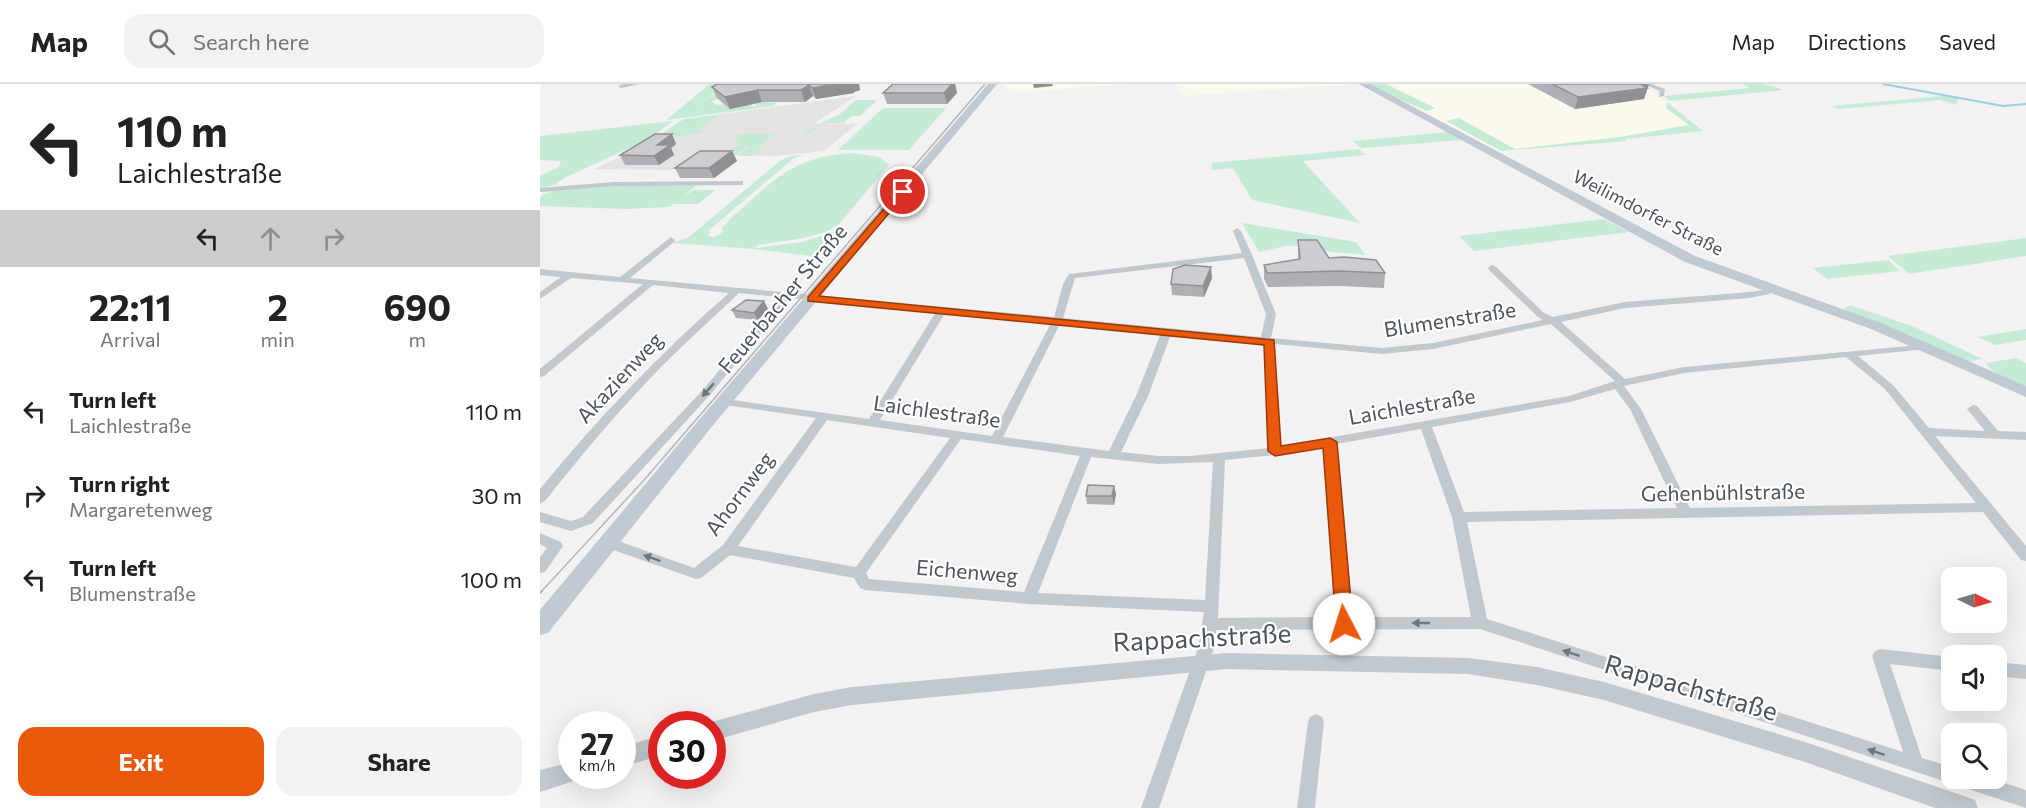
<!DOCTYPE html>
<meta charset="utf-8">
<style>
:root{--surface:#fff;--page:#f2f2f2;--text:#222;--muted:#767676;--line:#e0e0e0;--accent:#ea580c}
body{margin:0;font-family:Commissioner,sans-serif;background:var(--page);color:var(--text);height:100vh;display:flex;flex-direction:column;font-size:22px;white-space:nowrap}
*{box-sizing:border-box;margin:0}
p{font-size:20px;color:var(--muted)}
.icon{flex:none;width:33px;height:33px;fill:none;stroke:currentColor;stroke-width:2;stroke-linecap:round;stroke-linejoin:round}
.map{position:relative;flex:1;overflow:hidden}
.panel{display:flex;flex-direction:column;background:var(--surface);width:540px}
.panel>*{flex:none}
.banner{background:#fff;color:var(--text);overflow:hidden}
.needle{width:39px;rotate:95deg}
.fabs{position:absolute;left:1401px;top:483px;display:grid;gap:12px}
.fabs a{display:grid;place-items:center;width:66px;height:66px;border-radius:12px;background:var(--surface);box-shadow:0 6px 24px #0002;font-size:30px}
.speed{position:absolute;left:18px;top:627px;display:flex;gap:12px;font-size:30px;font-weight:700;text-align:center}
.speed>*{display:grid;place-content:center;width:78px;height:78px;border-radius:50%;background:var(--surface);box-shadow:0 6px 24px #0002;line-height:1}
.speed small{font-size:15px;font-weight:400}
.speed .limit{border:9px solid #d22;background:#fff;color:#111}
.pin{position:absolute;display:grid;place-items:center;width:51px;height:51px;color:#fff;margin:-26px;border:3px solid #fff;border-radius:50%;box-shadow:0 2px 6px #0007}
.me{position:absolute;width:66px;margin:-33px;rotate:355deg;stroke-linejoin:round;filter:drop-shadow(0 0 4px #0008)}
.turn{display:flex;align-items:center;gap:21px;height:126px;padding:0 18px;font-size:27px}
.turn .icon{width:78px;height:78px;stroke-width:2.5}
.turn b{display:block;font-size:42px;line-height:51px}
.lanes{display:flex;align-items:center;height:57px;padding:0 18px;background:#0003;justify-content:center;gap:30px;direction:ltr}
.lanes .off{opacity:.35}
.eta{display:flex;justify-content:space-evenly;align-items:center;height:102px;text-align:center}
.eta b{font-size:36px;font-weight:700;line-height:42px}
.button{display:flex;gap:12px;margin-top:auto;padding:12px 18px}
.button a{flex:1;height:69px;border-radius:18px;background:var(--accent);color:#fff;font-size:24px;font-weight:700;line-height:69px;text-align:center}
.button a+a{background:var(--page);color:var(--text)}
ul{padding:0;list-style:none}
li{display:flex;align-items:center;gap:18px;height:84px;padding:0 18px}
li div{flex:1}
li b{display:block;font-size:22px}
li em{font-style:normal}
header{display:flex;align-items:center;gap:36px;box-sizing:border-box;height:84px;padding:0 30px;background:var(--surface);border-bottom:2px solid var(--line)}
header strong{font-size:28px}
nav{display:flex;gap:33px;margin-inline-start:auto;font-size:21px}
.search{width:420px;height:54px;background:var(--page);display:flex;align-items:center;gap:15px;box-sizing:border-box;padding:0 21px;border-radius:18px;color:var(--muted);font-size:22px}
main{display:flex;flex:1;min-height:0}
.map>svg:first-child{display:block}
.commercial{fill:#fbf8ee}
.education{fill:#e4e3e2}
.green{fill:#c5ebd6}
.lines{fill:none;stroke-linecap:round;stroke-linejoin:round}
.stream{stroke:#98d0e3;stroke-width:2}
.minor{fill:#c1c8ce;fill-rule:evenodd}
.tertiary{fill:#c1c8ce;fill-rule:evenodd}
.secondary{fill:#c1c9d2;fill-rule:evenodd}
.tram-far1{stroke:#b4b6ba;stroke-width:1.5}
.tram{stroke:#b4b6ba;stroke-width:2}
.wall{fill:#afb0b5}
.shaded-wall{fill:#8f9094}
.building{fill:#cccdd3;stroke:#8f9094;stroke-width:1.5}
.oneway{fill:#6e767f}
.route{fill:#ea580c;stroke:#983908;stroke-width:1.5}
.labels{text-anchor:middle;stroke-width:4.5;stroke-linejoin:round;paint-order:stroke}
.far-street-label{font-size:18px;fill:#4b535d;stroke:#fff}
.street-label{font-size:21px;fill:#4b535d;stroke:#fff}
.near-street-label{font-size:26px;fill:#4b535d;stroke:#fff}
</style>
<header>
<strong>Map</strong>
<div class="search"><svg class="icon" aria-label="search" viewBox="0 0 24 24"><circle cx="10" cy="10" r="6"/><path d="M15 15l6 6"/></svg>Search here</div>
<nav><a>Map</a><a>Directions</a><a>Saved</a></nav>
</header>
<main>
<section class="panel">
<div class="banner">
<div class="turn"><svg class="icon" aria-label="left" viewBox="0 0 24 24"><path d="M17 20v-9H6M10 6l-5 5 5 5"/></svg><div><b>110 m</b>Laichlestraße</div></div>
<div class="lanes"><svg class="icon" aria-label="left" viewBox="0 0 24 24"><path d="M17 20v-9H6M10 6l-5 5 5 5"/></svg><svg class="icon off" aria-label="ahead" viewBox="0 0 24 24"><path d="M12 20V5M6 11l6-6 6 6"/></svg><svg class="icon off" aria-label="right" viewBox="0 0 24 24"><path d="M7 20v-9h11M14 6l5 5-5 5"/></svg></div>
</div>
<div class="eta">
<div><b>22:11</b><p>Arrival</p></div>
<div><b>2</b><p>min</p></div>
<div><b>690</b><p>m</p></div>
</div>
<ul>
<li><svg class="icon" aria-label="left" viewBox="0 0 24 24"><path d="M17 20v-9H6M10 6l-5 5 5 5"/></svg><div><b>Turn left</b><p>Laichlestraße</p></div><em>110 m</em></li>
<li><svg class="icon" aria-label="right" viewBox="0 0 24 24"><path d="M7 20v-9h11M14 6l5 5-5 5"/></svg><div><b>Turn right</b><p>Margaretenweg</p></div><em>30 m</em></li>
<li><svg class="icon" aria-label="left" viewBox="0 0 24 24"><path d="M17 20v-9H6M10 6l-5 5 5 5"/></svg><div><b>Turn left</b><p>Blumenstraße</p></div><em>100 m</em></li>
</ul>
<div class="button"><a>Exit</a><a>Share</a></div>
</section>
<div class="map">
<svg width="1486" height="724" viewBox="0 0 1486 724">
<rect width="100%" height="100%" fill="#f3f1f1"/>
<path class="commercial" d="M464 0H587L470 9Z
M635 0H818L643 12Z
M832 0H1102L1161 44 1036 61 960 68Z"/>
<path class="education" d="M316 12 275 39 317 40 284 67 236 72 177 71 130 86 54 85 111 58 144 35Z"/>
<path class="green" d="M170 0H185L154 25 182 4 183 14 172 17 176 21 184 20 190 25 208 15 213 20 211 23 217 22 212 17 237 19 233 22 126 36Z
M823 0H846L895 24 887 27Z
M1202 0H1224L1244 6 1130 17 1124 12 1210 4Z
M1404 12 1418 15 1416 21 1400 16 1299 25 1292 22Z
M316 16H337L320 32H312L303 39H282L267 51 264 50C275 42 285 36 297 32 303 29 310 20 316 16Z
M1127 18 1163 47 1085 55 1087 57 961 67 906 37 919 34 975 65 1080 53 1149 41 1126 24Z
M343 24H406L369 66H298Z
M179 31 157 46 165 47 162 49C146 49 135 55 119 55V52L144 35Z
M133 37 107 56 26 93 14 101 0 104V92L19 83 21 77 0 76V52Z
M909 48 922 56 821 64 813 57Z
M199 50H235L219 62 223 63 211 72H199L210 63 207 62 195 72H182L201 60 195 57Z
M819 65 825 71 763 77 820 139 712 116 693 84 673 86 671 79Z
M312 69 340 73 349 81 299 140 286 148 264 154 218 161 216 164 262 158 305 144 278 173 215 165 132 159 149 153 240 77 250 72 263 71 254 74 168 147 171 148 167 152 174 153 183 148 182 144 190 135C234 97 250 73 312 69Z
M156 101 141 115 153 106H176L158 120H134L130 123 86 125 0 122V113C26 95 121 101 156 101Z
M1064 135 1089 148 934 167 919 152Z
M702 139 816 158 825 171 760 165V162H746L719 168Z
M1486 154V172L1369 190 1348 172Z
M1348 176 1360 187 1287 195 1273 184Z
M1310 221 1372 242 1443 275 1428 277 1302 226Z
M1486 245V256L1455 261 1437 253Z
M1476 274 1486 279V302C1474 296 1453 291 1446 279Z"/>
<g class="lines">
<path class="stream" d="M1343 0 1463 22 1486 20"/>
<path class="minor" d="M83 0H100L81 4 78 2Z
M1103 0H1112L1125 5 1124 12 1119 13 1120 7Z
M200 97H203V101L74 102 0 108V104L74 98Z
M697 144 701 147 712 171 736 230 731 254 842 264 893 259 1003 236 998 233 949 186 948 184 952 181 955 182 1004 229 1013 233 1085 218 1210 208 1223 206 1229 201 1234 204 1229 210 1210 214 1085 224 1021 238 1085 295 1144 283 1390 260 1391 262 1386 265 1318 272 1353 301 1389 344 1445 347 1427 325 1433 321 1437 322 1458 347 1486 348V356L1395 352 1486 462V477L1481 476 1443 428 927 438 947 535 1363 668 1332 572 1335 567 1340 565 1412 573V587L1350 580 1382 674 1412 683V694H1449L1486 706V724L940 545 676 546 674 564 619 724H601L658 564 664 528 489 520 325 506 320 504 314 494 190 471 161 494 156 495 62 462 60 458 62 454 67 453 154 484 183 461 276 334 185 321 179 318 181 316 185 315 329 335 396 228 250 214 169 312 53 439 31 447 0 438V428L31 437 43 433 161 308 241 213 199 209C173 234 147 257 122 282 80 325 42 370 5 417L0 419V405C58 334 120 269 189 209L113 201 4 292 0 293V285L103 200 31 194 0 215V208L21 193 0 191V185L80 193 131 153 135 156 134 158 90 194 514 233 523 200 529 190 702 169 693 147ZM704 174 726 230 721 253 523 234 535 194ZM405 229 511 239 452 352 340 336ZM520 240 621 249 596 312 569 367 463 353ZM1011 240 1075 297 1029 312 741 362 735 260 842 270 893 265ZM631 250 720 259 725 261 729 364 650 372H618L581 368 608 312ZM1306 273 1345 305 1436 419 1150 424 1101 325 1084 302 1144 289ZM1075 305 1090 325 1137 424 924 428 892 343 1030 318ZM287 336 410 354 316 483 198 462ZM881 345 912 433 931 533H811L796 360ZM421 355 540 372 484 508 329 495 326 489ZM784 362 796 533 678 534 685 376 735 371ZM551 373 618 380 673 378 665 516 498 509Z
M0 449 21 458 23 462 5 488 0 489V473L7 464 0 460Z
M1456 578 1486 581V595L1456 592Z
M776 630 782 633 784 638 775 724H757L768 638 770 633Z"/>
<path class="tertiary" d="M687 569 928 574 997 583 1064 598 1265 658 1427 713 1435 716 1438 724H1395L1265 678 1064 616 997 601 928 590 687 585 312 621 274 628 172 657V640H164L274 610 312 603Z
M122 651V671L82 683V663Z
M32 678V692H41L40 695 0 708V686Z"/>
<path class="secondary" d="M448 0H457L170 345 8 549 0 551V526L158 337Z
M819 0H830L1155 172 1341 239 1486 302V313L1331 245 1145 178Z"/>
<path class="tram-far1" d="M0 509 105 395 445 0"/>
<path class="tram" d="M0 509 2 507"/>
</g>
<path class="wall" d="M177 0H319L320 6 314 8V9L276 15 273 12 265 18H222L190 25 177 14 172 3Z
M353 0H415L417 9 407 20H347L343 9Z
M988 0H1109L1104 15 1035 25Z
M136 60 131 64 134 71 119 81H85L80 71Z
M192 67 197 77 174 94H140L135 84Z
M758 156 789 174 845 189 844 204 798 202 728 203 724 195V181L758 175Z
M672 194 664 213 632 211 631 200Z
M228 225 218 236 196 234 192 226Z
M574 402 576 410 574 421 547 420 546 412Z"/>
<path class="shaded-wall" d="M295 0H319L320 6 314 8V9L276 15 272 4Z
M412 0H415L417 9 407 20 404 9Z
M493 0H512L513 2 494 4Z
M1109 0 1104 15 1035 25 1038 13Z
M269 1 273 12 265 18 261 6Z
M218 6 222 18 190 25 185 13Z
M132 50 136 60 131 64 134 71 119 81 114 72 117 61Z
M192 67 197 77 174 94 169 84Z
M671 183 672 194 664 213 663 202Z
M224 217 228 225 218 236 214 229Z
M574 402 576 410 574 421 572 412Z"/>
<path class="building" d="M177 0H295L272 4 269 1 261 6H218L185 13 172 3Z
M353 0H412L404 9H343Z
M1012 0H1107L1102 1 1107 4 1038 13Z
M115 50H132L117 61H130L114 72 80 71Z
M160 67H192L169 84H135Z
M758 156H777L789 174 804 173 836 176 845 189 799 187 727 189 724 181 760 175Z
M645 181 671 183 663 202 631 200 633 185Z
M206 216 224 217 214 229 192 226Z
M548 401 574 402 572 412H546Z"/>
<defs><path id="oneway-solid" d="M-6-.8H1V-3.2L6.5 0L1 3.2V.8H-6Z" transform="scale(1.5)"/></defs>
<g class="oneway">
<use href="#oneway-solid" transform="translate(168 306) rotate(131)"/>
<use href="#oneway-solid" transform="translate(112 474) rotate(-160)"/>
<use href="#oneway-solid" transform="translate(881 539) rotate(180)"/>
<use href="#oneway-solid" transform="translate(1031 569) rotate(-162)"/>
<use href="#oneway-solid" transform="translate(1336 668) rotate(-162)"/>
</g>
<path class="route" d="M360 106 367 108 279 212 734 256 741 362 790 354 797 358 813 540 810 545 804 547 798 545 796 540 783 364 735 372 728 367 724 261 268 217V213Z"/>
<g class="labels">
<g class="far-street-label">
<text transform="translate(1108 129) rotate(27)" y="6">Weilimdorfer Straße</text>
</g>
<g class="street-label">
<text transform="translate(243 215) rotate(-50)" y="7">Feuerbacher Straße</text>
<text transform="translate(910 236) rotate(-9)" y="7">Blumenstraße</text>
<text transform="translate(80 294) rotate(-47)" y="7">Akazienweg</text>
<text transform="translate(872 323) rotate(-10)" y="7">Laichlestraße</text>
<text transform="translate(397 328) rotate(8)" y="7">Laichlestraße</text>
<text transform="translate(1183 409) rotate(-1)" y="7">Gehenbühlstraße</text>
<text transform="translate(200 410) rotate(-53)" y="7">Ahornweg</text>
<text transform="translate(427 488) rotate(5)" y="7">Eichenweg</text>
</g>
<g class="near-street-label">
<text transform="translate(662 554) rotate(-3)" y="9">Rappachstraße</text>
<text transform="translate(1151 604) rotate(16)" y="9">Rappachstraße</text>
</g>
</g>
</svg>
<div class="fabs">
<a><svg class="needle" viewBox="-14 -14 28 28"><path d="M0-13l5 13h-10z" fill="#e53935"/><path d="M0 13l5-13h-10z" fill="#767676"/></svg></a>
<a><svg class="icon" aria-label="sound" viewBox="0 0 24 24"><path d="M4 9h4l5-4v14l-5-4H4zM17 9q2 3 0 6"/></svg></a>
<a><svg class="icon" aria-label="search" viewBox="0 0 24 24"><circle cx="10" cy="10" r="6"/><path d="M15 15l6 6"/></svg></a>
</div>
<div class="speed"><div>27<small>km/h</small></div><div class="limit">30</div></div>
<div class="pin" style="left:363px;top:108px;background:#d93025"><svg class="icon" aria-label="arrive" viewBox="0 0 24 24"><path d="M6 21V4h12l-3 4 3 4H6"/></svg></div>
<svg class="me" style="left:804px;top:540px" viewBox="-20 -20 40 40"><circle r="19" fill="#fff"/><path d="M0-13L10 11 0 6-10 11z" fill="#ea580c"/></svg>
</div>
</main>
